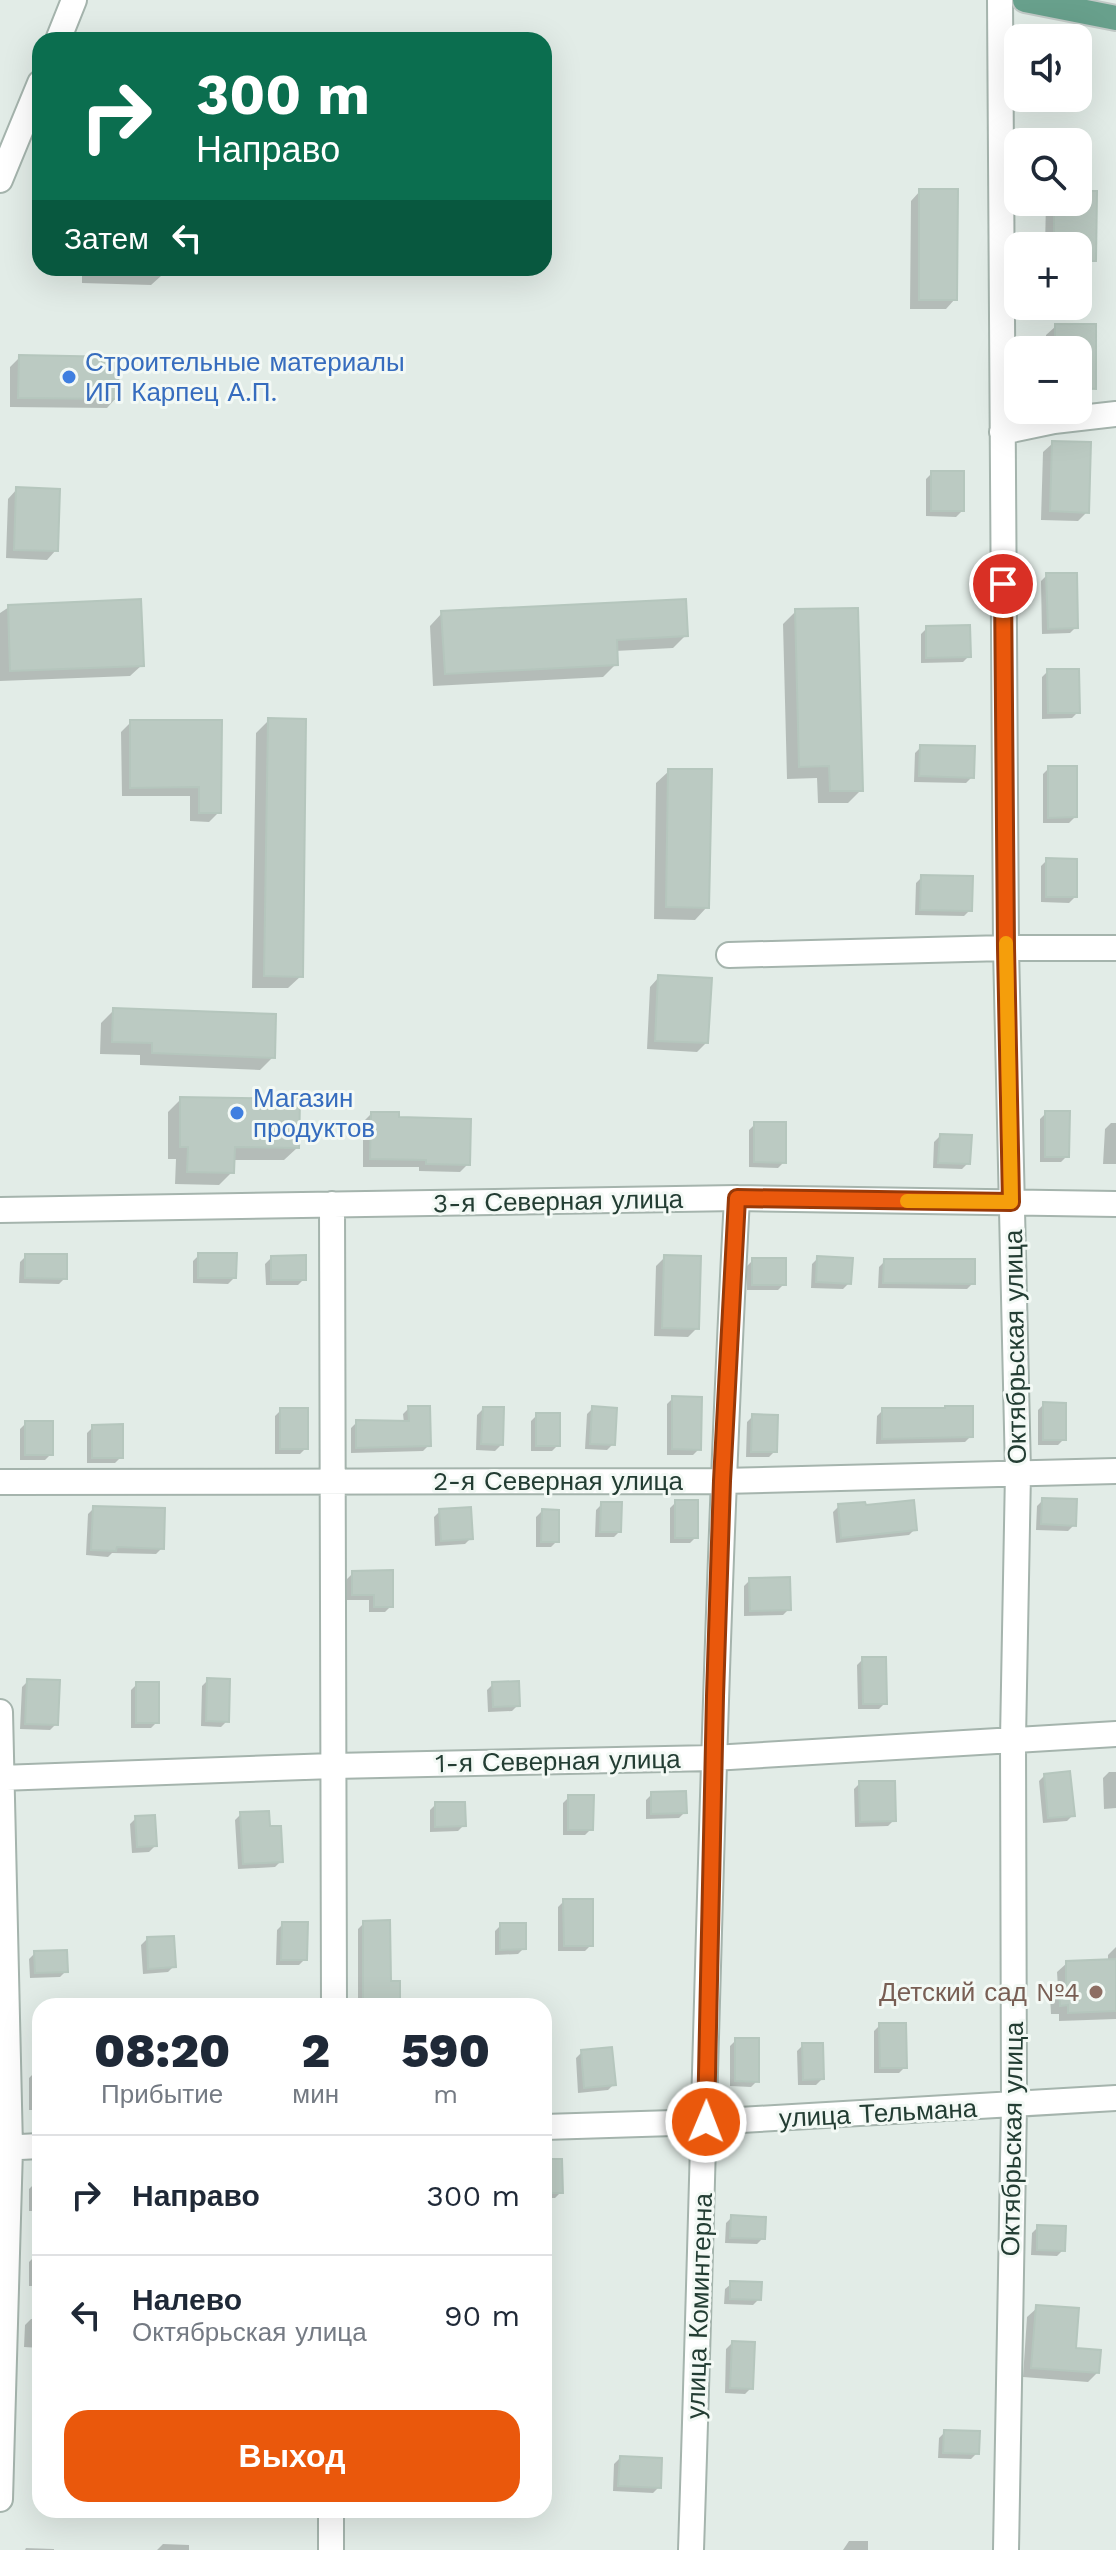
<!DOCTYPE html>
<html lang="ru">
<meta charset="utf-8">
<style>
:root{--surface:#fff;--page:#f2f2f3;--text:#1f2937;--muted:#747a83;--line:#e0e1e3;--accent:#ea580c}
body{margin:0;font-family:"Work Sans",sans-serif;background:var(--page);color:var(--text);height:100vh;display:flex;flex-direction:column;font-size:30px;white-space:nowrap}
*{box-sizing:border-box;margin:0}
p{font-size:26px;color:var(--muted)}
.icon{flex:none;width:44px;height:44px;fill:none;stroke:currentColor;stroke-width:2;stroke-linecap:round;stroke-linejoin:round}
.map{position:relative;flex:1;overflow:hidden}
.panel{position:absolute;left:32px;top:1998px;width:520px;height:520px;display:flex;flex-direction:column;background:var(--surface);border-radius:24px;box-shadow:0 8px 32px #0002}
.panel>*{flex:none}
.guide{position:absolute;left:32px;top:32px;width:520px;height:244px;border-radius:24px;box-shadow:0 8px 32px #0002;background:#0b6e4f;color:#fff;overflow:hidden}
.fabs{position:absolute;left:1004px;top:24px;display:grid;gap:16px}
.fabs a{display:grid;place-items:center;width:88px;height:88px;border-radius:16px;background:var(--surface);box-shadow:0 8px 32px #0002;font-size:40px}
.pin{position:absolute;display:grid;place-items:center;width:68px;height:68px;color:#fff;margin:-34px;border:4px solid #fff;border-radius:50%;box-shadow:0 2px 8px #0007}
.me{position:absolute;width:88px;margin:-44px;rotate:1deg;stroke-linejoin:round;filter:drop-shadow(0 0 6px #0008)}
.turn{display:flex;align-items:center;gap:28px;height:168px;padding:0 32px;font-size:36px}
.turn .icon{width:104px;height:104px;stroke-width:2.5}
.turn b{display:block;font-size:56px;line-height:68px}
.then{display:flex;align-items:center;height:76px;padding:0 32px;background:#0003;gap:16px;font-size:30px}
.eta{display:flex;justify-content:space-evenly;align-items:center;height:136px;text-align:center}
.eta b{font-size:48px;font-weight:800;line-height:56px}
.primary-button{display:flex;gap:16px;margin-top:auto;padding:16px 32px}
.primary-button a{flex:1;height:92px;border-radius:24px;background:var(--accent);color:#fff;font-size:32px;font-weight:800;line-height:92px;text-align:center}
ul{padding:0;list-style:none}
li{display:flex;align-items:center;gap:24px;height:120px;padding:0 32px;border-top:2px solid var(--line)}
li div{flex:1}
li b{display:block;font-size:30px}
li em{font-style:normal}
.map>svg:first-child{display:block}
.shadow{fill:#0003}
.building{fill:#bbcac2;stroke:#b5c6bd;stroke-width:2}
.lines{fill:none;stroke-linecap:round;stroke-linejoin:round}
.minor-casing{stroke:#a5b4ad;stroke-width:28}
.major-casing{stroke:#c1c9c6;stroke-width:28}
.minor{stroke:#fff;stroke-width:24}
.major{stroke:#68a08c;stroke-width:24}
.route-casing{stroke:#983908;stroke-width:20}
.route{stroke:#ea580c;stroke-width:14}
.slow{stroke:#f59e0b;stroke-width:14}
.shop-dot{fill:#3f7fe0;stroke:#f3f9f5;stroke-width:3}
.education-dot{fill:#8d6e63;stroke:#f3f9f5;stroke-width:3}
.labels{text-anchor:middle;stroke-width:6;stroke-linejoin:round;paint-order:stroke}
.shop-label{font-size:26px;fill:#366cbe;stroke:#f3f9f5;text-anchor:start}
.street-label{font-size:26px;fill:#233d33;stroke:#f3f9f5}
.education-label{font-size:26px;fill:#785e54;stroke:#f3f9f5;text-anchor:end}
</style>
<div class="map">
<svg width="1116" height="2550" viewBox="0 0 1116 2550">
<rect width="100%" height="100%" fill="#e2ece7"/>
<path class="shadow" d="M920 191 955 299 946 309H910L911 201Z
M1078 193 1094 260 1085 270H1078V246H1045L1046 202H1078Z
M82 268H161V276L151 285 82 283Z
M412 268H463L459 272Z
M1056 326H1094V388L1084 397H1078V350H1046V335Z
M20 357 116 398 107 408 10 407V367Z
M1053 443 1087 512 1078 521 1041 520 1043 452Z
M932 473 962 511 956 517 926 516V479Z
M17 489 56 550 47 560 6 558 8 499Z
M1047 575 1076 627 1070 633 1042 634 1041 581Z
M9 607 142 665 130 676 0 681V613Z
M796 611 861 790 848 803H818L817 778 787 779 783 624Z
M442 613 686 635 673 648 615 651 616 664 603 677 433 686 430 626Z
M927 628 969 656 963 662 921 663V634Z
M1048 671 1078 712 1072 718 1042 719V677Z
M269 720 301 976 288 988H252L256 733Z
M131 722H220L219 812 209 822 190 821V796H122L121 732Z
M921 747 972 777 966 783 914 782 915 753Z
M1049 768 1075 817 1069 823H1043V774Z
M669 771 707 907 695 920 654 919 656 783Z
M1047 860 1075 897 1069 903 1041 902V866Z
M922 877 970 910 964 916 915 915 916 883Z
M659 977 707 1042 697 1052 647 1049 650 987Z
M114 1010 273 1057 260 1070 140 1065V1055L100 1054 101 1023Z
M181 1099 297 1148 284 1160H232V1172L219 1185 175 1184 176 1159H168V1112Z
M1046 1113 1067 1156 1061 1162H1040V1119Z
M371 1114 397 1119 468 1164 460 1172 419 1171V1167H363V1122Z
M1111 1123H1116V1164H1103L1105 1129Z
M755 1124 784 1162 778 1168 749 1167V1130Z
M940 1136 968 1163 962 1169 933 1168 934 1142Z
M199 1255 234 1278 228 1284 193 1283V1261Z
M26 1256 65 1278 59 1284 19 1283 20 1262Z
M665 1257 697 1328 688 1337 654 1336 656 1266Z
M271 1258 304 1279 298 1285H266L265 1264Z
M818 1258 849 1283 843 1289 811 1288 812 1264Z
M753 1260 784 1284 778 1290H747V1266Z
M885 1261 973 1283 967 1289 878 1288 879 1267Z
M673 1398 699 1449 693 1455H667V1404Z
M1044 1404 1064 1439 1058 1445H1038V1410Z
M409 1408 429 1445 423 1451 351 1453V1428L357 1422 404 1423 403 1414Z
M593 1408 613 1444 607 1450 585 1449 587 1414Z
M483 1409 501 1445 495 1451 476 1450 477 1415Z
M281 1410 306 1448 300 1454H275V1416Z
M883 1410 971 1436 965 1442 876 1444 877 1416Z
M537 1415 558 1445 552 1451H531V1421Z
M753 1416 775 1451 769 1457H746L747 1422Z
M26 1423 51 1454 45 1460H20V1429Z
M93 1427 121 1457 115 1463H87V1433Z
M1043 1500 1074 1525 1068 1531 1036 1530 1037 1506Z
M676 1502 696 1537 690 1543H670V1508Z
M602 1504 620 1531 614 1537H595L596 1510Z
M839 1506 915 1529 909 1535 836 1543 833 1512Z
M94 1508 162 1548 156 1554 112 1553 108 1557 86 1555 88 1514Z
M440 1511 471 1538 465 1544 435 1546 434 1517Z
M542 1511 557 1541 551 1547H536V1517Z
M353 1573 391 1606 385 1612H369V1600H347V1579Z
M750 1580 789 1609 783 1615 744 1616V1586Z
M863 1659 885 1703 879 1709H858L857 1665Z
M208 1680 227 1721 221 1727 201 1726 202 1686Z
M28 1681 56 1724 50 1730 20 1729 22 1687Z
M137 1684 157 1722 151 1728H131V1690Z
M493 1684 518 1705 512 1711 488 1712 487 1690Z
M1109 1772H1116V1808L1104 1809 1103 1778Z
M1045 1775 1073 1815 1067 1821 1043 1823 1039 1781Z
M860 1783 894 1820 888 1826 855 1827 854 1789Z
M652 1794 685 1812 679 1818 646 1819V1800Z
M569 1797 591 1829 585 1835H563V1803Z
M436 1804 464 1825 458 1831 430 1832V1810Z
M241 1814 268 1829 281 1861 275 1867 238 1869 235 1820Z
M136 1818 155 1846 149 1852 132 1853 130 1824Z
M564 1901 591 1945 585 1951H558V1907Z
M364 1923 398 2001 393 2006H358V1929Z
M283 1924 305 1959 299 1965H276L277 1930Z
M501 1925 524 1948 518 1954 495 1955V1931Z
M147 1939 174 1966 168 1972 143 1974 141 1945Z
M1116 1947V2019L1059 2021V2014H1051L1050 1996 1058 1988 1057 1972 1067 1963 1108 1961V1955Z
M35 1953 66 1971 60 1977 30 1978 29 1959Z
M880 2025 905 2067 899 2073H874V2031Z
M736 2040 757 2081 751 2087 730 2086V2046Z
M803 2045 822 2079 816 2085H798L797 2051Z
M582 2052 614 2084 608 2090 578 2093 576 2058Z
M35 2072H40V2110H29V2078Z
M544 2161 561 2192 555 2198H544Z
M35 2183H40V2211H29V2189Z
M732 2217 763 2238 757 2244 725 2243 726 2223Z
M1038 2227 1063 2250 1057 2256 1031 2255 1032 2233Z
M35 2256H40V2286H29V2262Z
M731 2284 759 2299 753 2305 724 2304 725 2289Z
M1037 2308 1074 2350 1098 2372 1088 2382 1023 2377 1027 2317Z
M31 2319H40V2348L24 2347 25 2325Z
M732 2343 751 2388 745 2394 725 2393 726 2349Z
M945 2432 977 2453 971 2459 938 2458 939 2438Z
M620 2458 659 2487 653 2493 613 2491 614 2464Z
M849 2541H868V2550H843Z
M163 2544 189 2545V2550H157Z
M26 2548 54 2549V2550H25Z"/>
<path class="building" d="M919 189H958L957 300H919Z
M1078 191H1097L1096 261H1078V246H1054V202H1078Z
M1055 324H1096V389L1078 388V350H1055Z
M19 355 119 357 118 399 18 398Z
M1052 441 1091 442 1089 513 1050 511Z
M931 471H964V511H931Z
M16 487 60 489 58 551 14 550Z
M1046 573H1077L1078 628 1048 629Z
M141 599 144 666 10 671 8 605Z
M686 599 688 636 617 640 618 665 445 674 441 611Z
M858 608 863 791H830L829 766 799 767 795 609Z
M970 625 971 657 926 658V626Z
M1047 669H1079L1080 713H1048Z
M268 718 306 719 303 977 264 976Z
M130 720H222L221 813H199V787L130 788Z
M920 745 975 746 974 778 919 776Z
M1048 766H1077V817L1048 818Z
M668 769H712L709 908 666 907Z
M1046 858 1077 859V897H1046Z
M921 875 973 876 972 911 920 910Z
M658 975 712 978 708 1043 655 1041Z
M113 1008 276 1014 275 1058 152 1053V1043L112 1042Z
M180 1097 300 1099 299 1148 235 1147 234 1173 187 1172 188 1147H180Z
M1045 1111H1070L1069 1157H1045Z
M371 1112H399V1117L471 1119 470 1165 426 1164V1160L370 1159Z
M754 1122H786V1163L754 1162Z
M940 1134 972 1135 970 1164 938 1163Z
M198 1253H237L236 1278H198Z
M25 1254H67V1279L25 1278Z
M306 1255V1280H271V1256Z
M664 1255 701 1256 699 1329 662 1328Z
M817 1256 853 1258 851 1284 816 1282Z
M752 1258H786V1285H752Z
M884 1259H975V1284L883 1283Z
M672 1396 702 1397 701 1450 672 1449Z
M1043 1402 1066 1403V1440H1043Z
M408 1406H430L431 1446 356 1448V1420L409 1421Z
M592 1406 617 1408 615 1445 590 1444Z
M945 1406H973V1437L882 1439V1408H945Z
M483 1407H504L503 1445 481 1444Z
M280 1408H308V1449H280Z
M536 1413H560V1446H536Z
M752 1414 778 1415 777 1452H751Z
M25 1421H53V1455H25Z
M123 1424V1458H92V1425Z
M1042 1498 1077 1499 1076 1526 1041 1524Z
M675 1500H698V1538H675Z
M914 1500 917 1530 841 1538 838 1504 865 1502 866 1505Z
M601 1502H622L621 1532H600Z
M93 1506 165 1508 164 1549 117 1547 116 1551 91 1550Z
M471 1507 473 1539 441 1541 439 1509Z
M542 1509 559 1510V1542H541Z
M393 1570V1607H374V1595H352V1571Z
M790 1577 791 1610 750 1611 749 1578Z
M862 1657H886L887 1704H863Z
M207 1678 230 1679 229 1722 206 1721Z
M27 1679 60 1680 58 1725 25 1724Z
M519 1681 520 1706 493 1707 492 1682Z
M136 1682H159V1723H136Z
M1070 1771 1075 1816 1048 1818 1044 1774Z
M859 1781H895L896 1821 860 1822Z
M686 1791 687 1813 651 1814V1792Z
M568 1795H594L593 1830H568Z
M435 1802H465L466 1826 435 1827Z
M269 1811 270 1826H281L283 1862 243 1864 240 1812Z
M155 1815 157 1846 137 1847 135 1816Z
M563 1899H593V1946H564Z
M390 1920 391 1981H400V2002H363V1921Z
M282 1922H308L307 1960H281Z
M500 1923H526V1949L500 1950Z
M174 1936 176 1967 148 1969 147 1937Z
M67 1950 68 1972 35 1973 34 1951Z
M1116 1959V2011L1068 2013V2005L1060 2006 1059 1984H1066V1961Z
M879 2023H906L907 2068H880Z
M735 2038H759V2082L735 2081Z
M802 2043H823L824 2079 803 2080Z
M612 2047 616 2085 584 2088 581 2050Z
M544 2159H562L563 2193H544Z
M731 2215 766 2217 765 2239 730 2238Z
M1037 2225 1066 2226 1065 2251 1037 2250Z
M730 2281 762 2282 761 2300 730 2299Z
M1036 2305 1079 2308 1076 2348 1101 2350 1099 2373 1031 2368Z
M732 2341 755 2342 753 2389 730 2388Z
M944 2430 980 2431 979 2454 943 2453Z
M620 2456 662 2458 661 2488 618 2486Z"/>
<g class="lines">
<defs>
<path id="minor" d="M1000 0 1006 948 1018 1472 1013 1739 1014 2106 1006 2550
M58 40 74 0
M0 180 40 83
M1002 432 1054 421 1116 414
M729 955 1006 948H1116
M332 1204 334 2006
M0 1210 737 1198 1116 1204
M0 1482 722 1481 1116 1471
M0 1712 10 2148 0 2499
M0 1778 333 1766 713 1758 1116 1734
M544 2127 706 2122 1116 2098
M0 2148 40 2146
M331 2550V2510
M691 2550C706 2099 713 1649 737 1198"/>
<path id="major" d="M1025 0 1116 18"/>
</defs>
<use href="#minor" class="minor-casing"/>
<use href="#major" class="major-casing"/>
<use href="#minor" class="minor"/>
<use href="#major" class="major"/>
</g>
<g class="lines">
<defs>
<path id="route" d="M706 2122 715 1696 722 1481 737 1198 1011 1202 1006 948 1003 584"/>
</defs>
<use href="#route" class="route-casing"/>
<use href="#route" class="route"/>
<path class="slow" d="M907 1201 1011 1202 1006 943"/>
</g>
<g class="shop-dot">
<circle cx="69" cy="377" r="8"/>
<circle cx="237" cy="1113" r="8"/>
</g>
<circle class="education-dot" cx="1096" cy="1992" r="8"/>
<g class="labels">
<g class="shop-label">
<text x="85" y="371">Строительные материалы<tspan x="85" dy="30">ИП Карпец А.П.</tspan></text>
<text x="253" y="1107">Магазин<tspan x="253" dy="30">продуктов</tspan></text>
</g>
<g class="street-label">
<text transform="translate(558 1201) rotate(-1)" y="9">3-я Северная улица</text>
<text transform="translate(1015 1347) rotate(-91)" y="9">Октябрьская улица</text>
<text x="558" y="1490">2-я Северная улица</text>
<text transform="translate(558 1761) rotate(-1)" y="9">1-я Северная улица</text>
<text transform="translate(878 2113) rotate(-3)" y="9">улица Тельмана</text>
<text transform="translate(1012 2139) rotate(-89)" y="9">Октябрьская улица</text>
<text transform="translate(699 2306) rotate(-88)" y="9">улица Коминтерна</text>
</g>
<g class="education-label">
<text x="1080" y="2001">Детский сад №4</text>
</g>
</g>
</svg>
<div class="fabs">
<a><svg class="icon" aria-label="sound" viewBox="0 0 24 24"><path d="M4 9h4l5-4v14l-5-4H4zM17 9q2 3 0 6"/></svg></a>
<a><svg class="icon" aria-label="search" viewBox="0 0 24 24"><circle cx="10" cy="10" r="6"/><path d="M15 15l6 6"/></svg></a>
<a>+</a>
<a>−</a>
</div>
<div class="pin" style="left:1003px;top:584px;background:#d93025"><svg class="icon" aria-label="arrive" viewBox="0 0 24 24"><path d="M6 21V4h12l-3 4 3 4H6"/></svg></div>
<svg class="me" style="left:706px;top:2122px" viewBox="-20 -20 40 40"><circle r="17" fill="#ea580c" stroke="#fff" stroke-width="3"/><path d="M0-11L8 9 0 5-8 9z" fill="#fff"/></svg>
<div class="guide">
<div class="turn"><svg class="icon" aria-label="right" viewBox="0 0 24 24"><path d="M7 20v-9h11M14 6l5 5-5 5"/></svg><div><b>300 m</b>Направо</div></div>
<div class="then">Затем<svg class="icon" aria-label="left" viewBox="0 0 24 24"><path d="M17 20v-9H6M10 6l-5 5 5 5"/></svg></div>
</div>
<section class="panel">
<div class="eta">
<div><b>08:20</b><p>Прибытие</p></div>
<div><b>2</b><p>мин</p></div>
<div><b>590</b><p>m</p></div>
</div>
<ul>
<li><svg class="icon" aria-label="right" viewBox="0 0 24 24"><path d="M7 20v-9h11M14 6l5 5-5 5"/></svg><div><b>Направо</b></div><em>300 m</em></li>
<li><svg class="icon" aria-label="left" viewBox="0 0 24 24"><path d="M17 20v-9H6M10 6l-5 5 5 5"/></svg><div><b>Налево</b><p>Октябрьская улица</p></div><em>90 m</em></li>
</ul>
<div class="primary-button"><a>Выход</a></div>
</section>
</div>
